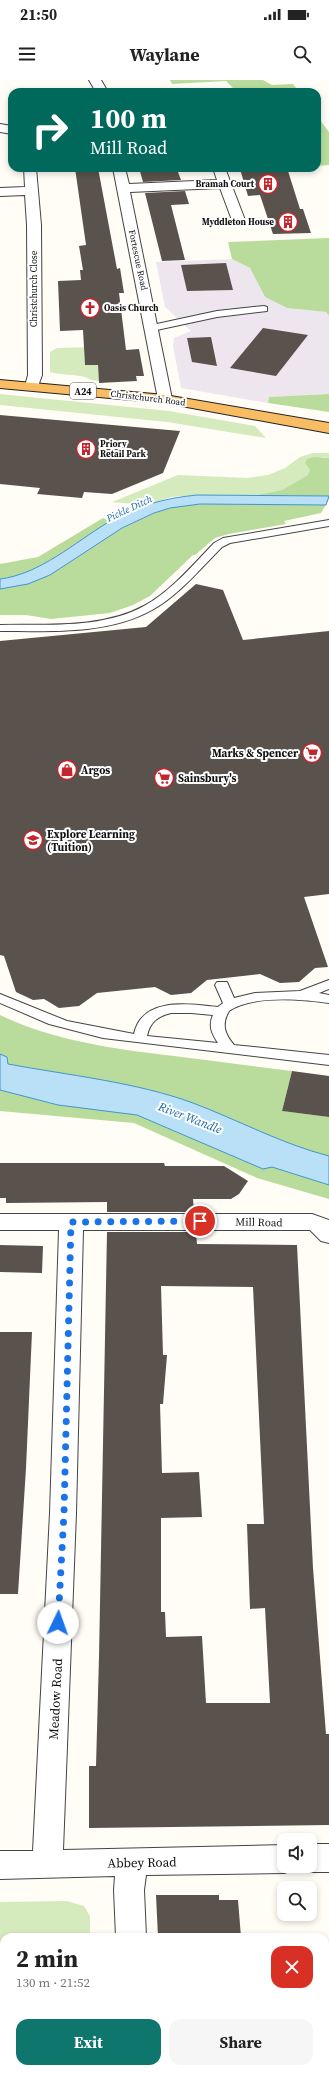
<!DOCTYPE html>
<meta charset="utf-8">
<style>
:root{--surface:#fff;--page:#f6f6f6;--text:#222;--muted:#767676;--accent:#0f766e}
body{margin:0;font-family:"Source Serif 4",serif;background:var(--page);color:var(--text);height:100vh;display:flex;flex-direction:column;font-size:15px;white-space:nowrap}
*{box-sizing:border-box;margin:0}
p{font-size:13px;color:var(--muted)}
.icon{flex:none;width:22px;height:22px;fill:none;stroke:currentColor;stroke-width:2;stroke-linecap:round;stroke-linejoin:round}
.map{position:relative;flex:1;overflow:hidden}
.drawer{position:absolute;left:0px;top:1853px;width:329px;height:140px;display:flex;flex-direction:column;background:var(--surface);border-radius:12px 12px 0 0;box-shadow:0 2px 6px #0003}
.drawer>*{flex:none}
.top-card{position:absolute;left:8px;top:8px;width:313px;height:84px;border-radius:12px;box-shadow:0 2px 6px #0003;background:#00695c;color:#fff;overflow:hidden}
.controls{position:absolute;left:277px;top:1753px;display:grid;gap:8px}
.controls a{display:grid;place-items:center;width:40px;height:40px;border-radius:8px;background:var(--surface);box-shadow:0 2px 6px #0003;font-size:20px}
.pin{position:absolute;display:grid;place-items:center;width:34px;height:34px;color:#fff;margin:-17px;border:2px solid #fff;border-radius:50%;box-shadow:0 1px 4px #0007}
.me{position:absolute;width:44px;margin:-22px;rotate:3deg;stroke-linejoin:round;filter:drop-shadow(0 0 3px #0008)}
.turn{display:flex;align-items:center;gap:14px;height:84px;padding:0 16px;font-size:18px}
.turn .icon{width:52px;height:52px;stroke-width:2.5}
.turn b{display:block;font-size:28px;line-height:34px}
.round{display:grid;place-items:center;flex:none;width:42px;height:42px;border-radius:12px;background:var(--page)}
.headline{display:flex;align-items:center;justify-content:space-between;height:68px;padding:0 16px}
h1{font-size:24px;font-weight:700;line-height:30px}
.cta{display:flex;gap:8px;margin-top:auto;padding:8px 16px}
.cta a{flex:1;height:46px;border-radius:12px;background:var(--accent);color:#fff;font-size:16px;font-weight:700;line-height:46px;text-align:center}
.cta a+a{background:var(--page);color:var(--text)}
.status{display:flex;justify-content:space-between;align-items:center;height:28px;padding:0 20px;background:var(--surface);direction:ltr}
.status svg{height:11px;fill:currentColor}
header{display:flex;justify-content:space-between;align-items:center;height:52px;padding:0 16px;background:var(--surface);font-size:18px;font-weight:700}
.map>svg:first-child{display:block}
.industrial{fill:#eee6ef}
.green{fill:#d5ebbd}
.forest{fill:#b9dc9c}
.water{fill:#b9e0f7;stroke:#3f96cf}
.building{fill:#5a524d;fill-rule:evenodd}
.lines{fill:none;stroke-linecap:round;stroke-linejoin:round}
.service-casing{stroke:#444;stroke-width:2}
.minor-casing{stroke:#444;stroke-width:2}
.trunk-casing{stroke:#222;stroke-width:2}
.service{fill:#fff;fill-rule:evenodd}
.minor{fill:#fff;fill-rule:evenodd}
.trunk{fill:#f7bc64;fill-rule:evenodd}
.route{stroke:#1a73e8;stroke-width:7;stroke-dasharray:0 12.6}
.labels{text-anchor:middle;stroke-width:4;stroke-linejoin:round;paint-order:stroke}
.far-poi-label{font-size:9px;font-weight:bold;fill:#111;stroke:#fff;text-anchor:end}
.far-street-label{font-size:9px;fill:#111;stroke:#fff}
.shield{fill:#fff;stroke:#585858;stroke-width:1}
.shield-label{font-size:10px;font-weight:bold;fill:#111}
.far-water-label{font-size:10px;font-style:italic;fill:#1768a6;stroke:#fff}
.poi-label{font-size:11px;font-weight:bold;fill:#111;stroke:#fff;text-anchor:start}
.street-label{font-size:11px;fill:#111;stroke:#fff}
.water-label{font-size:12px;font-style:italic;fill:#1768a6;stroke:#fff}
.near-street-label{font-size:13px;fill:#111;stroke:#fff}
</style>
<div class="status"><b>21:50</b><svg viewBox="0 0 49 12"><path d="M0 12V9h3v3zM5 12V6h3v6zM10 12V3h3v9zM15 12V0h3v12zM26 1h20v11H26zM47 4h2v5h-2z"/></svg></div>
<header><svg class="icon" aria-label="menu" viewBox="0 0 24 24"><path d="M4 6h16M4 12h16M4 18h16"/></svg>Waylane<svg class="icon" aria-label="search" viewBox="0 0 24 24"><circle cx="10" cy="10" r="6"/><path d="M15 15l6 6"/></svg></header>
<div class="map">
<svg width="329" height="1993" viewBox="0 0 329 1993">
<rect width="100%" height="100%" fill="#fffdf5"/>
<path class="industrial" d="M232 179 250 188 265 217 287 228 326 232 329 236V314L269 317 268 323 181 308 173 266 174 258 191 251 165 227 156 182Z"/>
<path class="green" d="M97 267 84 270 85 285H98L99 301C91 301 87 297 80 296 70 294 60 295 50 292V272L57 268Z
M0 314 169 331 255 346 266 358 167 342 0 325Z
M313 373H329V378L322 377 310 390 309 395 282 410 257 415H197L171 417 146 425 112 422 178 395 247 398 268 395 285 388 300 377Z
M67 1821 84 1826 90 1836V1857H4V1989H86V1993H0V1822Z"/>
<path class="forest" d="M170 0H263L272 5 293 4 299 12H237L226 1 172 4Z
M317 36 329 52V85L317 86Z
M329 158V236L326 232 287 228 265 217 250 188 232 179 228 162Z
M329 314V332L268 323 269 317Z
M314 377 329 378V419L321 433 284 441 286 444 229 454 215 458 195 475H193L150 516 133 525 110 533 51 539 26 535H0V484L38 477 103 438 122 448 154 433 170 428 257 415 282 410 308 395 310 390 305 383 307 379Z
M0 935C54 961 115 969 174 976 214 981 253 986 292 991L282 1031 329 1037V1119L257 1098 134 1043 0 1031Z"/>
<path class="water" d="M197 415 329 416 326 425 200 424 170 428 154 433 122 448 50 495 28 504 0 509V499C40 494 74 463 107 443 135 426 165 418 197 415Z
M0 974 7 977 8 984C67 995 136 1002 193 1023 238 1040 282 1064 329 1076V1105L272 1087 263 1089 137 1035 58 1025 0 1010Z"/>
<path class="building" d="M75 88H98L117 189 120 188 124 213H119L126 270 139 269 144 296H136L137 301 99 303 98 285H85L83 250 60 251 58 201 81 200 80 190H83L79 166 86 165Z
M139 88H165L167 92H178L181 100 143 102Z
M246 88H283L284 91H288L300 129H303L311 153 273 154 260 115 248 116 240 89Z
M185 111 189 124 171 125 185 180 162 181 145 113Z
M226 183 233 210 187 211 181 185Z
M263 248 308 255 276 296 230 288Z
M211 257 217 286 192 282 187 258Z
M0 335 180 351 163 393 112 414 84 412 82 418 37 414 40 408 0 404Z
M196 504 223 510 243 560 329 551V814L304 817 328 887 315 888 299 902 280 903 260 894 207 900 191 913 171 915 155 907 97 913 79 926 59 928 44 919 33 920 16 912 4 876 0 875V561L146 547Z
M292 991 329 996V1037L282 1031Z
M0 1083H164L165 1086H224L248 1101 239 1114 231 1119H193L194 1132H107V1122L6 1123V1118H0Z
M107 1152H196L197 1164 297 1165 313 1488 326 1654H329V1745L89 1748V1686H96L99 1577ZM161 1206 253 1207 264 1444H247L250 1529 265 1528 270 1623H206L202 1556 166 1557 165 1532H161V1438L202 1437 199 1392 162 1393 160 1324H163L167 1275H163Z
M0 1165 43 1166 42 1193 0 1192Z
M0 1252H32L26 1388 18 1514H0Z
M156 1815H219V1820H238L241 1857H158Z"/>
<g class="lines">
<defs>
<path id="service" d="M264 226 267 227V231L217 237 152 251 147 248 152 245 217 231Z
M329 440V446L230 463 222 467C200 489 179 515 152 530 108 555 49 551 0 551V545C47 544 102 549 144 526 171 511 193 485 214 463L223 458Z
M329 900V909L319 913 329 915V923C301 919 253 915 229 931 221 945 225 954 234 965L329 975V985L103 958 49 944 0 923V914L67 941 134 954C142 916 190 924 218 927L223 923 215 905 217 902H227L234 918 255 913 300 911ZM171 933H191L213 935C208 946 212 954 218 963L147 956C150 942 158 936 171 933Z"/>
<path id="minor" d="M89 0H101L108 12H96Z
M0 44 12 46V54L0 52Z
M24 88H36L41 145 42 295 37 309H27L25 306 28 295 27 145 25 115 0 116V108L25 107Z
M113 88H125L129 104 217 100 213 88H225L245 140 243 143H233L220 108 130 112 172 319 170 322H160L158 319Z
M0 1134H312L329 1140V1163L321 1161 310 1150H83L76 1433 63 1770 284 1765V1786H296L295 1789 284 1793 146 1795 144 1810 146 1857H116L114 1810 115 1796 0 1799V1771H33L50 1433 59 1150H0Z
M310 1764H329V1792H310L299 1788V1786H310Z
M120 1989H152V1993H120Z"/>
<path id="trunk" d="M0 300 165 315 329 343V353L165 323 0 308Z"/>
</defs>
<use href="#service" class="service-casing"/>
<use href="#minor" class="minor-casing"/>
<use href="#trunk" class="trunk-casing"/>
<use href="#service" class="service"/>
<use href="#minor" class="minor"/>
<use href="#trunk" class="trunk"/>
</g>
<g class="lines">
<path class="route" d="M58 1543 64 1433 71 1142 200 1141"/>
</g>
<defs>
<symbol id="building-ring" viewBox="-11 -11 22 22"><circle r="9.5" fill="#fff" stroke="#c4262e" stroke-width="1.5"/><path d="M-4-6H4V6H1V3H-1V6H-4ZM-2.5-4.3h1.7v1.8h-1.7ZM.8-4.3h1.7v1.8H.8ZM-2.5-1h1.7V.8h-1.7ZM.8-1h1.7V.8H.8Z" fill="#c4262e"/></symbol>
<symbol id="church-ring" viewBox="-11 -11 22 22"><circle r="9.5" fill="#fff" stroke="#c4262e" stroke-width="1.5"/><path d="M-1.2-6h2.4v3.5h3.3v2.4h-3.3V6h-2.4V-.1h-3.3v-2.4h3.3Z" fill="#c4262e"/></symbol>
<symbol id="supermarket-ring" viewBox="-11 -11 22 22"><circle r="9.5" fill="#fff" stroke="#c4262e" stroke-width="1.5"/><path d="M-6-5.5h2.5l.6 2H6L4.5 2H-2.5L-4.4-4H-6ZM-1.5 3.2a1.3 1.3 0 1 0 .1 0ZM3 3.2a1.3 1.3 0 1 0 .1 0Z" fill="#c4262e"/></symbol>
<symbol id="shop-ring" viewBox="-11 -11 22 22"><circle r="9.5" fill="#fff" stroke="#c4262e" stroke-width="1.5"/><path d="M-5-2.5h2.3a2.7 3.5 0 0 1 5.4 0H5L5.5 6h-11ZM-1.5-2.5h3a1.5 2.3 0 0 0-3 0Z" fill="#c4262e"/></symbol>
<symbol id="school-ring" viewBox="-11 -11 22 22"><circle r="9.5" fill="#fff" stroke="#c4262e" stroke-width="1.5"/><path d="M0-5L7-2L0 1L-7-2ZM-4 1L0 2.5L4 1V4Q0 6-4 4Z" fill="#c4262e"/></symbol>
</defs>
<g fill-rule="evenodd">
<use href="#building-ring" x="257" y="93" width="22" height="22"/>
<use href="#building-ring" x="277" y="131" width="22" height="22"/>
<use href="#church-ring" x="79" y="217" width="22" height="22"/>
<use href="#building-ring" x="75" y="358" width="22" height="22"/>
<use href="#supermarket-ring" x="301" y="662" width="22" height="22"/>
<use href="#shop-ring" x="56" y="679" width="22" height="22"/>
<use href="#supermarket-ring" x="153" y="687" width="22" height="22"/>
<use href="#school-ring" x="22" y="749" width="22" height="22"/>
</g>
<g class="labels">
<g class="far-poi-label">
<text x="254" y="107">Bramah Court</text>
<text x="274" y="145">Myddleton House</text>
<text x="104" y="231" text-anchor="start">Oasis Church</text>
<text x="100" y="367" text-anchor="start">Priory<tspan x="100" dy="10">Retail Park</tspan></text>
</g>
<g class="far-street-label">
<text transform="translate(138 180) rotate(78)" y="3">Fortescue Road</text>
<text transform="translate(34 209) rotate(-90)" y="3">Christchurch Close</text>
<text transform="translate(148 318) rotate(7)" y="3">Christchurch Road</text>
</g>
<rect class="shield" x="70" y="303" width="26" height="16" rx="3"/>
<g class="shield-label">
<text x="83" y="315">A24</text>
</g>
<g class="far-water-label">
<text transform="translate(129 428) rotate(-25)" y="4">Pickle Ditch</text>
</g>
<g class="poi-label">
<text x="298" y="677" text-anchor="end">Marks &amp; Spencer</text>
<text x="81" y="694">Argos</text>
<text x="178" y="702">Sainsbury's</text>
<text x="47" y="758">Explore Learning<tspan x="47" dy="13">(Tuition)</tspan></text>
</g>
<g class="street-label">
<text transform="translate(259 1142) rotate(1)" y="4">Mill Road</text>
</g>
<g class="water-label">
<text transform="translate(190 1038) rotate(21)" y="4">River Wandle</text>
</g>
<g class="near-street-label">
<text transform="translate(55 1619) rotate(-87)" y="5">Meadow Road</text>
<text transform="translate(142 1782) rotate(-1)" y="5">Abbey Road</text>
</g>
</g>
</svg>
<div class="controls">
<a><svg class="icon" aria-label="sound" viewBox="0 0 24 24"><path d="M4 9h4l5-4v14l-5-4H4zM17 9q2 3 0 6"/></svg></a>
<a><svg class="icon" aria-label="search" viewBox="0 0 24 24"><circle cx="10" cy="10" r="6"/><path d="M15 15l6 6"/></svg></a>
</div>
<div class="pin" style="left:200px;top:1141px;background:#d93025"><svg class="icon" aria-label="arrive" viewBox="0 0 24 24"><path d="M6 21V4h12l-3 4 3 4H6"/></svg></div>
<svg class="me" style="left:58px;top:1543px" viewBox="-20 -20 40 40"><circle r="19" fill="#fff"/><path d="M0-13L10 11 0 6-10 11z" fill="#1a73e8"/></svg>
<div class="top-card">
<div class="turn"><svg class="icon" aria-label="right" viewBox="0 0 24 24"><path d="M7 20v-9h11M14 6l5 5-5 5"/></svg><div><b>100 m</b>Mill Road</div></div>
</div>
<section class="drawer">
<div class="headline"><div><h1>2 min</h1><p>130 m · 21:52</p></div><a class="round" style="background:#d93025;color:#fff"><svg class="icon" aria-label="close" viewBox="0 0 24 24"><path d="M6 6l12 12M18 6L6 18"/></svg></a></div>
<div class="cta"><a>Exit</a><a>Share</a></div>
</section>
</div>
